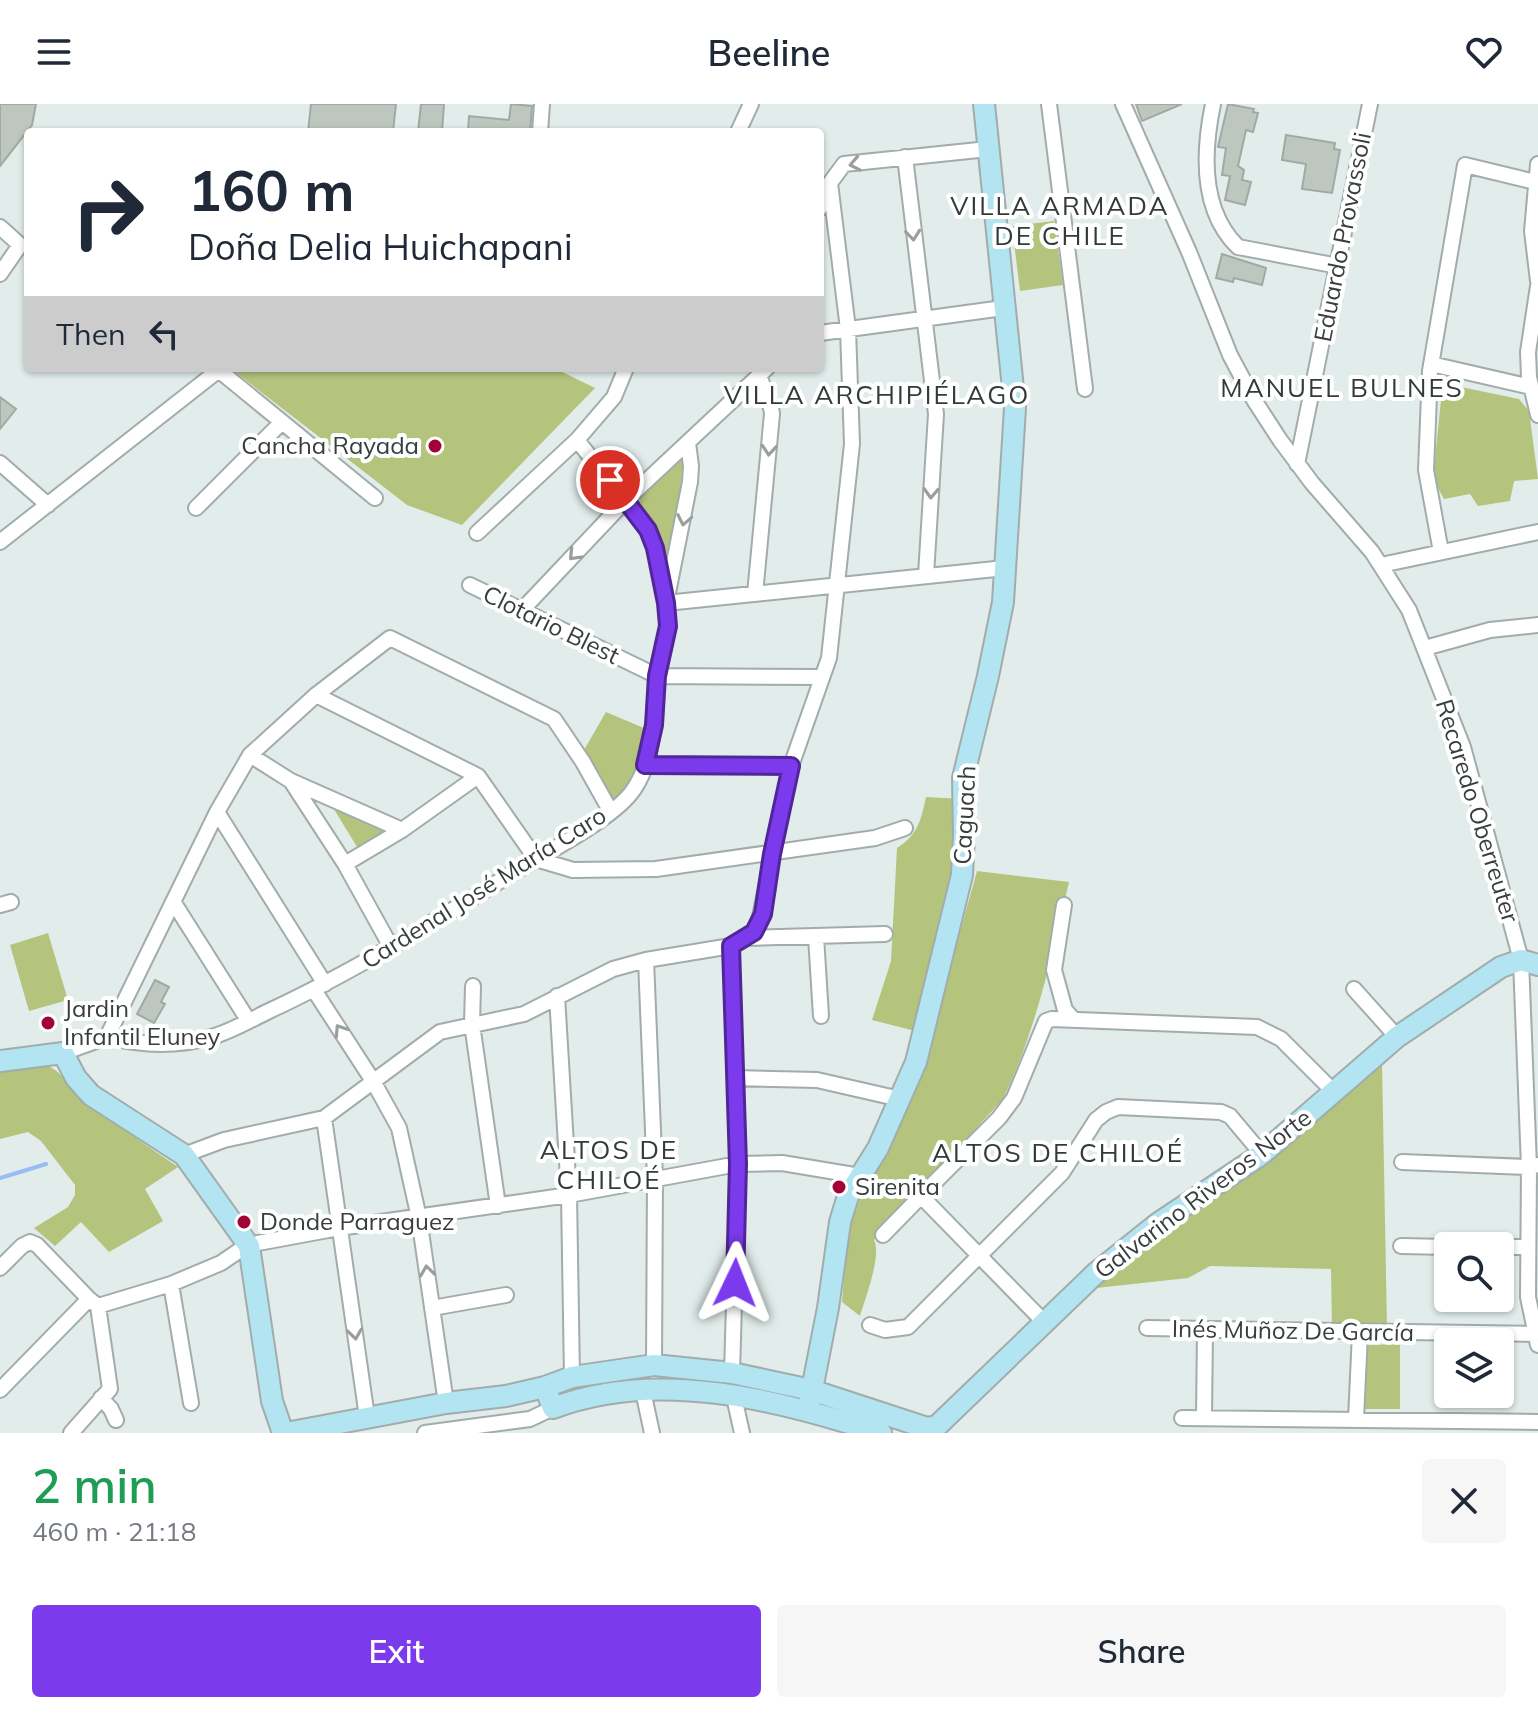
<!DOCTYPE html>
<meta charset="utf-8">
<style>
:root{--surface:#fff;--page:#f6f6f7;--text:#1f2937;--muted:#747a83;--accent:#7c3aed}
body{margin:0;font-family:Mulish,sans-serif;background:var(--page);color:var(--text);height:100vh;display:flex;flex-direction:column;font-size:30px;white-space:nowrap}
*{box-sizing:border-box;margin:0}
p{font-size:26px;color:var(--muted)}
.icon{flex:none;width:44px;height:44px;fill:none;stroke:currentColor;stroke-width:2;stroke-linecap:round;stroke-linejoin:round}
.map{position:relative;height:1329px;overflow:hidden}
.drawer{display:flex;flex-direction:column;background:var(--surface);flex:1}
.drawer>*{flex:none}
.guide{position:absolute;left:24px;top:24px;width:800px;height:244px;border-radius:8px;box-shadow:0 2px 6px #0004;background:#fff;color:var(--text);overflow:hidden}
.controls{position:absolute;left:1434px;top:1128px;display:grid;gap:16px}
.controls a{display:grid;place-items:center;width:80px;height:80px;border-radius:8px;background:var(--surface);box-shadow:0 2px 6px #0004;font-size:40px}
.pin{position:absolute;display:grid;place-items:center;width:68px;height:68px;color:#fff;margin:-34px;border:4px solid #fff;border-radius:50%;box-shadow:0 2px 8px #0007}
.me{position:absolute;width:88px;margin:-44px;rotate:2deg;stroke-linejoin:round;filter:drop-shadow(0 0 6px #0008)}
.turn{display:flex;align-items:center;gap:28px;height:168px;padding:0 32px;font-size:36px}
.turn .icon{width:104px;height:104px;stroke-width:2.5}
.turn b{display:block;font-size:56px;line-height:68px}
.then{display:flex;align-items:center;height:76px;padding:0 32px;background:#0003;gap:16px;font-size:30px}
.round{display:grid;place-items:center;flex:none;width:84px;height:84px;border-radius:8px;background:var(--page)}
.headline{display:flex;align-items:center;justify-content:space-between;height:136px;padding:0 32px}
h1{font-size:48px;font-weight:600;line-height:60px;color:#1e9e55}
.primary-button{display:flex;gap:16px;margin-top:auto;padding:16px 32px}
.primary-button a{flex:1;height:92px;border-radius:8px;background:var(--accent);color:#fff;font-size:32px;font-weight:600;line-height:92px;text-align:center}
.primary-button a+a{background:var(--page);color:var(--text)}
header{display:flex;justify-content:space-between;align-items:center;height:104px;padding:0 32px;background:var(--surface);font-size:36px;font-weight:600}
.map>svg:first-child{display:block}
.green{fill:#b4c47c}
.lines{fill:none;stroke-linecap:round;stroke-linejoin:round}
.stream{stroke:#98bcf4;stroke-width:4}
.building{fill:#bec6c0;stroke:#a1a9a3;stroke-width:2}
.street-casing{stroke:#a1acab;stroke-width:18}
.secondary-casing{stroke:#a1acab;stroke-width:24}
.street{stroke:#fff;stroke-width:14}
.secondary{stroke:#b2e5f1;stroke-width:20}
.oneway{stroke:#9c9e9e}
.route-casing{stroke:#51269a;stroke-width:20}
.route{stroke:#7c3aed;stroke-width:14}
.poi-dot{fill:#a20236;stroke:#fff;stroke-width:3}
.labels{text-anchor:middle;stroke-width:8;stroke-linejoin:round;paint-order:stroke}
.street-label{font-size:24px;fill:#383d3d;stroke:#fff}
.poi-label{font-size:24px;fill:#383d3d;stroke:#fff;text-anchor:start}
.neighbourhood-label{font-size:26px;letter-spacing:2px;fill:#323b3a;stroke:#fff}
</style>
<header><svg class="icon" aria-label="menu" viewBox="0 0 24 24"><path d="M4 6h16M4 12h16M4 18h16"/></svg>Beeline<svg class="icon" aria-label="heart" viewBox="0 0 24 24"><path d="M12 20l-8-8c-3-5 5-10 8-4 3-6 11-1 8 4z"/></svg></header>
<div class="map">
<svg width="1538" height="1329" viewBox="0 0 1538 1329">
<rect width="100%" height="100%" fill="#e1eceb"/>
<path class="green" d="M1054 117 1063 181 1020 187 1012 122Z
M230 264H554L595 284 462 421 407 401Z
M1461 283 1519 295 1529 307 1538 375 1514 377 1510 397 1478 402 1470 390 1444 395 1433 375 1441 296Z
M683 354 678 413 667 462 654 423 635 397Z
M606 608 646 625C640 656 636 675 612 697L584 646Z
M926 693 963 695 964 731 923 929 872 916 891 857 897 744C918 731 921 716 926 693Z
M332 702 388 729 359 746Z
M977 767 1069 778C1052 851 1036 927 1003 995L874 1136C882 1151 865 1195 860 1212L842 1198 848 1129 859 1097 885 1049 926 950Z
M48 829 68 896 29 907 10 841Z
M1382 959 1387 1224H1332L1331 1165 1210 1162 1188 1174 1087 1185 1156 1125 1269 1052Z
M48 962C65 969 71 988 86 1000L178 1063 145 1085 163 1117 109 1148 81 1118 55 1142 34 1124 68 1103 75 1091V1081L41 1037 28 1028 0 1035V968Z
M1400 1240V1305H1364V1241Z"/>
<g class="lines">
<path class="stream" d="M0 1074 46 1060"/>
</g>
<path class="building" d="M0 0H36L32 21 0 62Z
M311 0H396L393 28H308Z
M421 0H444L442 28H418Z
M511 0 532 2 530 28H468L469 12 509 16Z
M1136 0H1182L1142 17Z
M1228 0 1254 5 1253 8 1258 9 1253 28 1246 26 1238 62 1244 66 1242 76 1251 78 1245 101 1225 96 1230 72 1222 71 1226 44 1218 43Z
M1286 31 1335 39 1334 45 1340 46 1332 89 1302 85 1306 60 1282 56Z
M1222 150 1266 164 1262 181 1234 174 1233 178 1216 174Z
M0 293 16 305 0 325Z
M155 876 169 883 161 898 165 900 154 919 137 910Z"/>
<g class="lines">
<defs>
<path id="street" d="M1049 0 1085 285
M1123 0 1189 148 1230 251 1254 296 1280 336 1312 379 1372 448 1409 506 1463 643 1521 856 1529 1063 1528 1193 1538 1241
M1213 0C1203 48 1201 107 1238 143L1338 162
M540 28 542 0
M738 28 751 0
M905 53 936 310 926 471
M1538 60 1532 127 1538 177
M820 104 830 79 844 60 988 45
M0 123 20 141 0 170
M1538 182 1528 248 1529 273 1538 311
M820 229 1003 204
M1431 260 1531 283
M688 339 691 362 690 378 666 499 1005 464
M0 359 48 401
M1297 360 1370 0
M196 404 282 318
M477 429 577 336 614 293 626 264
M0 438 215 269 221 268 375 394
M1441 448 1426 366 1430 267 1465 61 1535 78
M1381 461 1538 428
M470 481 657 572 822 573
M755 490 772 310C771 294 757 279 760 264
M521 507 626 396 767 264
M1425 544 1490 526 1538 521
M316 591 478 672 536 755 573 766 656 765 875 734 905 724
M250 651 291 677 402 726
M645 661 791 662
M291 677 345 760 391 843
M217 708 325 880
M345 760 402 726 478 672
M174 799 248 916
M0 801 11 798
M1064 801 1054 866 1065 906 1073 915
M816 833 821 912
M747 834 885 830
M731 842 738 1060 732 1269
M646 856 655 1075 654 1261
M473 882 472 920 498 1102
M1354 885 1397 933
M314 886 373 977 399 1024 419 1114 446 1299
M557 892 569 1091 572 1273
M107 933C140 941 174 943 208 934 229 929 250 916 269 907 355 867 435 817 516 767 547 748 615 714 634 685 656 652 653 611 657 574 660 556 667 538 668 520 668 489 660 455 648 426L577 336
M63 949 107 933 217 708 250 651 316 591 390 534 554 615 583 658 611 708
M735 974 817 976 900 995
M324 1014 367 1313
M184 1051 224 1036 324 1014 440 928 524 910 613 865 646 856 731 842 747 834 758 822 791 662 829 554 852 340 848 225 830 79
M1402 1058 1529 1063 1538 1061
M883 1131 921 1092
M1401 1142 1448 1143
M1500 1143H1527
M0 1164 22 1142 30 1138 37 1141 89 1195 98 1202 110 1285 71 1329
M171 1180 191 1299
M98 1202 171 1180 221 1159 240 1146 258 1139 339 1124 569 1091 738 1060 782 1059 860 1072
M432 1204 506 1191
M1045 1219 921 1092 999 1014 1014 994 1046 917 1052 915 1257 923 1281 935 1334 988
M870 1221 885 1226 908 1223 1062 1069 1096 1016 1106 1008 1118 1003 1221 1008 1230 1012 1262 1050
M1147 1224 1535 1230
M0 1286 89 1195
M643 1287 652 1329
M734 1293 742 1329
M101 1294 111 1305 116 1316
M1204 1313 1205 1226
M1182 1314 1538 1318
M1356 1315 1360 1229
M425 1329 530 1315 553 1304"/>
<path id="secondary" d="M0 957 63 949 76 974 91 991 184 1051 249 1142 272 1297 283 1329
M545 1283 553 1304C657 1264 779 1296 881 1329
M808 1306 828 1204 840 1118 848 1092 878 1044 916 958 962 771 964 731 963 674 988 572 1003 498 1015 304 984 0
M286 1329 446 1299 506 1292 545 1283 572 1273 654 1261 732 1269 811 1286 927 1324 937 1322 1097 1168 1157 1120 1262 1050 1397 933 1501 863 1521 856 1538 861"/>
</defs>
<use href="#street" class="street-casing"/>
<use href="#secondary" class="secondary-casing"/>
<use href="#street" class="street"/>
<use href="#secondary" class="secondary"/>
</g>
<defs><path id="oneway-chevron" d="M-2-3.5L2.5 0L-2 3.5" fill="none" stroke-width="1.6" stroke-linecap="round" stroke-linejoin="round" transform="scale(2)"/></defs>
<g class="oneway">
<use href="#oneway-chevron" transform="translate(855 60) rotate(169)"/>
<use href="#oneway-chevron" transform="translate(913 131) rotate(84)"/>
<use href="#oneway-chevron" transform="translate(769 346) rotate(95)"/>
<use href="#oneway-chevron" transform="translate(931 389) rotate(93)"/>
<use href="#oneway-chevron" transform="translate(684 416) rotate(101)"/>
<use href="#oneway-chevron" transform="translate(574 451) rotate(134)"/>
<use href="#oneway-chevron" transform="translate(340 926) rotate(-123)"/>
<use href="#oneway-chevron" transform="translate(427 1167) rotate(-98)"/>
<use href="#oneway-chevron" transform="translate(355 1230) rotate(82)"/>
</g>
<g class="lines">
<defs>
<path id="route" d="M610 376 648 426 655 444 666 499 668 522 657 572 654 621 645 661 791 662 772 750 763 810 754 828 731 842 738 1060 735 1179"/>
</defs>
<use href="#route" class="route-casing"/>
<use href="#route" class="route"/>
</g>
<g class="poi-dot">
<circle cx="435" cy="342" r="8"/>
<circle cx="48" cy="919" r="8"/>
<circle cx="839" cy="1083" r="8"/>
<circle cx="244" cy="1118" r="8"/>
</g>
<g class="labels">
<g class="street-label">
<text transform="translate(1343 133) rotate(-79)" y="8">Eduardo Provassoli</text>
<text transform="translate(551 521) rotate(26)" y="8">Clotario Blest</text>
<text transform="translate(1477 707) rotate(73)" y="8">Recaredo Oberreuter</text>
<text transform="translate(965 711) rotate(-87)" y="8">Caguach</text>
<text transform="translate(484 784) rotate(-32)" y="8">Cardenal José María Caro</text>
<text transform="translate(1203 1090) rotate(-37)" y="8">Galvarino Riveros Norte</text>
<text transform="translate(1293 1227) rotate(1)" y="8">Inés Muñoz De García</text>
</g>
<g class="poi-label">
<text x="419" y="350" text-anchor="end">Cancha Rayada</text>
<text x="64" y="913">Jardin<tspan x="64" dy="28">Infantil Eluney</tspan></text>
<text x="855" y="1091">Sirenita</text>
<text x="260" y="1126">Donde Parraguez</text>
</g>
<g class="neighbourhood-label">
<text x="1060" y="111">VILLA ARMADA<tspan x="1060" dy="30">DE CHILE</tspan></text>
<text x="1342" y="293">MANUEL BULNES</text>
<text x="877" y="300">VILLA ARCHIPIÉLAGO</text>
<text x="609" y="1055">ALTOS DE<tspan x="609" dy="30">CHILOÉ</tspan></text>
<text x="1058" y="1058">ALTOS DE CHILOÉ</text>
</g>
</g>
</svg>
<div class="controls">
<a><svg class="icon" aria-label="search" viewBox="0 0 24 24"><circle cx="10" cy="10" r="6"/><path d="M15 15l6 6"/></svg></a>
<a><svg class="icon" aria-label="layers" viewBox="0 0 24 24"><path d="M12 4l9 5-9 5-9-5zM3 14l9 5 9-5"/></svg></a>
</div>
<div class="pin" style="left:610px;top:376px;background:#d93025"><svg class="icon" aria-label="arrive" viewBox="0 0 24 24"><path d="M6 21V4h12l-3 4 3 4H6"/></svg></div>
<svg class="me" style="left:735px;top:1179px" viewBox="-20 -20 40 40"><path d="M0-17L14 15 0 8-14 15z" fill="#7c3aed" stroke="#fff" stroke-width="4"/></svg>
<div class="guide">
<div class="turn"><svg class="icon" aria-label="right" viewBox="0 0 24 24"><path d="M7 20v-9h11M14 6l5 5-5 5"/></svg><div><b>160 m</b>Doña Delia Huichapani</div></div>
<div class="then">Then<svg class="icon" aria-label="left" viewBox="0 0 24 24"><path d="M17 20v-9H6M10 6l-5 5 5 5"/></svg></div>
</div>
</div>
<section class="drawer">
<div class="headline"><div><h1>2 min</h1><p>460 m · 21:18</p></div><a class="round"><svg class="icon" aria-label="close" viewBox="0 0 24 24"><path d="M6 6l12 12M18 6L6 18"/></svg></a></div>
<div class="primary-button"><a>Exit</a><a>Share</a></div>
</section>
